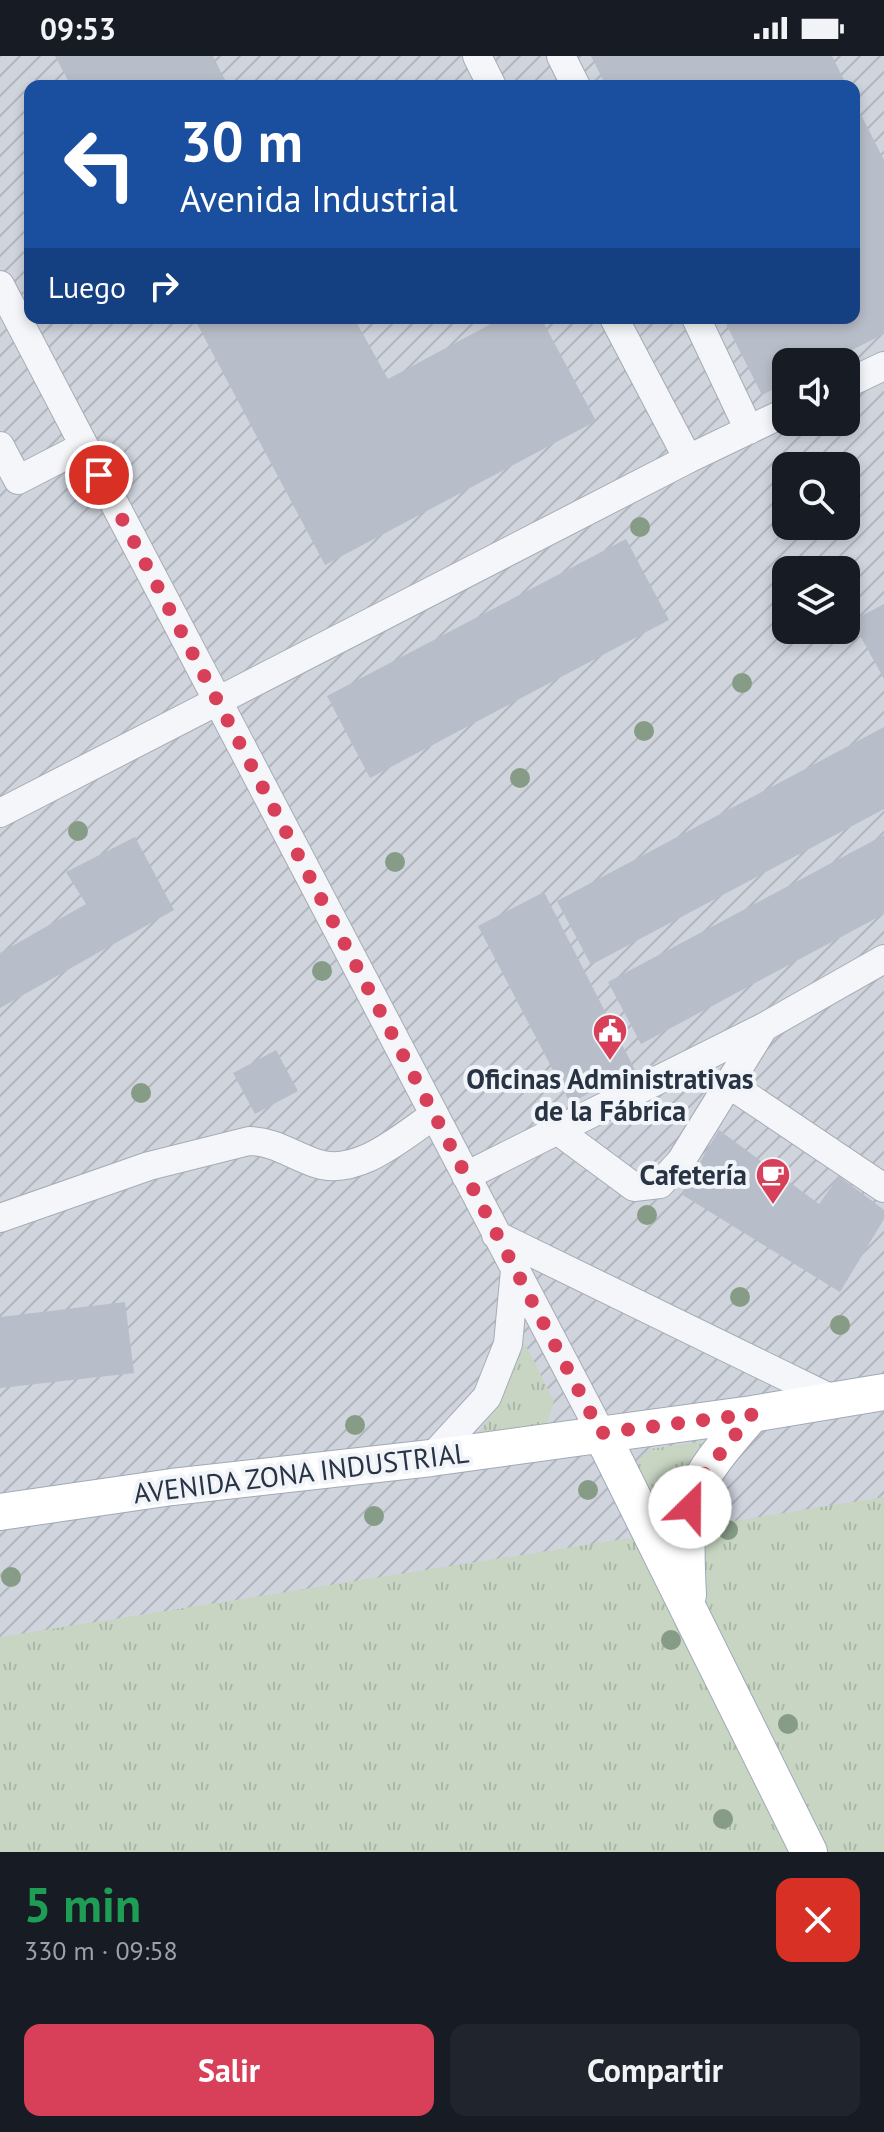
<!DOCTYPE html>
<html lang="es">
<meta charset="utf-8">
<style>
:root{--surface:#171b24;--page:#20242c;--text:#f1f3f6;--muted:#9ea1a6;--accent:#d83f58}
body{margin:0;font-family:"PT Sans",sans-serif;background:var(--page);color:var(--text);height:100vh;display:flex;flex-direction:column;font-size:30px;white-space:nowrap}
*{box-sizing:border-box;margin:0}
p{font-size:26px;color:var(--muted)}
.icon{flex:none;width:44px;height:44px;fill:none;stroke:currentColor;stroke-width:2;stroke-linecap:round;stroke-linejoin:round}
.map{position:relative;height:1796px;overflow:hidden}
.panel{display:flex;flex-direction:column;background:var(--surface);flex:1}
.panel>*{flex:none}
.top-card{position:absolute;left:24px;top:24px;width:836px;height:244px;border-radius:16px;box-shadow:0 4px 12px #0003;background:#1a4fa0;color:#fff;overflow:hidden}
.tools{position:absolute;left:772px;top:292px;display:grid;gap:16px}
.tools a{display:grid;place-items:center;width:88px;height:88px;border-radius:16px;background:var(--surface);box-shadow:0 4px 12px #0003;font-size:40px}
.pin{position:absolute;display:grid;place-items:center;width:68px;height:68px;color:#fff;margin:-34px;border:4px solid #fff;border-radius:50%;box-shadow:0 2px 8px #0007}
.me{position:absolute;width:88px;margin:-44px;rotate:23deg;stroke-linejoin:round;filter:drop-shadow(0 0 6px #0008)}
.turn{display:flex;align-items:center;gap:28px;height:168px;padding:0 24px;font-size:36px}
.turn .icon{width:104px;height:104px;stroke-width:2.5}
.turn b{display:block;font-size:56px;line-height:68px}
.then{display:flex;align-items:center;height:76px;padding:0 24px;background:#0003;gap:16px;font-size:30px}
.round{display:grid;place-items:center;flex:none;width:84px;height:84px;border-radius:16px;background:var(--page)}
.summary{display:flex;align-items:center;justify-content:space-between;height:136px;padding:0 24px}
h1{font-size:48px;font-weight:700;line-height:60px;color:#1e9e55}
.action{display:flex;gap:16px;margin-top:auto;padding:16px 24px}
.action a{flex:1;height:92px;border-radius:16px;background:var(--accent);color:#fff;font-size:32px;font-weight:700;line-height:92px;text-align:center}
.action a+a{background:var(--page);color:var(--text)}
.status{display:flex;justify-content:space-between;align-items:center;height:56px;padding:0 40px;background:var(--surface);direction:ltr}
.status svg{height:22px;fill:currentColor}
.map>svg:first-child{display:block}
.industrial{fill:url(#industrial-furrows);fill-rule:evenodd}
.grass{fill:url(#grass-tufts)}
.building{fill:#b8bec9}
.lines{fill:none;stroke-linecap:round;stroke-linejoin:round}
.minor-casing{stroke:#a6acb6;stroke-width:30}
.major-casing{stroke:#a0aab8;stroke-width:38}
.minor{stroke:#f5f6f9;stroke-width:28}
.major{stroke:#fff;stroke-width:36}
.tree{fill:#879c87}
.route{stroke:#d83f58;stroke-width:14;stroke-dasharray:0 25.2}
.labels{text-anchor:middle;stroke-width:8;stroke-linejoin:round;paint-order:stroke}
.poi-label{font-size:28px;font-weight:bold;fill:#283344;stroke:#f1f4f8}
.street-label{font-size:28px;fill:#283344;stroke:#f1f4f8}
</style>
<div class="status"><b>09:53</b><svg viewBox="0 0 49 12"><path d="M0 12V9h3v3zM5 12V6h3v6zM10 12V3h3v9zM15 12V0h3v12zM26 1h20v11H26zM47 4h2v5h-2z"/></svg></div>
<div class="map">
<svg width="884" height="1796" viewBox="0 0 884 1796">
<defs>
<pattern id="industrial-furrows" width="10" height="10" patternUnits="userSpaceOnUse" patternTransform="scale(2)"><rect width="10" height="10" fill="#cfd4dd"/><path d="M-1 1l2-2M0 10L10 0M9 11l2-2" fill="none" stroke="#b2b6bf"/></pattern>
<pattern id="grass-tufts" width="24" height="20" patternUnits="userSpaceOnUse" patternTransform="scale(2)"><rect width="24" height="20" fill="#c7d5c2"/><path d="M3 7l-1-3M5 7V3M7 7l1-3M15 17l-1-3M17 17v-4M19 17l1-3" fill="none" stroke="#abb7a8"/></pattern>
</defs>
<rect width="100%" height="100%" fill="#e1e5eb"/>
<path class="industrial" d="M0 0H884V1796H0ZM30 30H854V262H30ZM786 306H846V366H786ZM786 410H846V470H786ZM786 514H846V574H786Z"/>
<path class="grass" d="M525 1288 554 1345 547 1366 535 1372 473 1384 497 1352Z
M712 1384 671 1475 884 1441V1796H0V1581L668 1476 637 1424 638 1404 650 1393Z"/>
<path class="building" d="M55 0H213L228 30H71Z
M591 0H832L847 30H606Z
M854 45 884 104V278L828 306H786V327L762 339 723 262H854Z
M194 262H354L388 323 502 262H541L596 365 325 509Z
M626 483 669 564 370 722 327 640Z
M884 548V623L852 565Z
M884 671V753L591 909 557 845Z
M884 779V858L641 988 608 926Z
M135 781 174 854 0 952V897L86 848 66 816Z
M544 836 635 1014 570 1047 478 870Z
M276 994 298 1035 255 1058 233 1017Z
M719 1074 819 1148 839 1120 884 1154V1163L840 1236 681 1138Z
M125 1246 134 1317 0 1332V1261Z"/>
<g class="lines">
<defs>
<path id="minor" d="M477 0 492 30
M561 0 576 30
M0 229 601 1377
M614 262 688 403
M696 262 749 374
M846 328 884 310
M0 390 18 424 84 390
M0 757 688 403 786 356
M729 1028 884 1132
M557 1074 634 1131 660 1128 681 1105 764 971
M466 1120 764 971 884 903
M0 1162 149 1110 249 1085C273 1085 292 1099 315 1107 356 1122 402 1081 434 1059
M496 1179 832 1343
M431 1402 487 1341 508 1288 515 1214"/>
<path id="major" d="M601 1377 809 1796
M0 1456 172 1431 431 1402 752 1358 884 1336
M688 1539C683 1442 688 1431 752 1358"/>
</defs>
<use href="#minor" class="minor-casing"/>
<use href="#major" class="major-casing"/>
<use href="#minor" class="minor"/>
<use href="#major" class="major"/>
</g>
<g class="tree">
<circle cx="640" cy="471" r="10"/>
<circle cx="742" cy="627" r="10"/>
<circle cx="644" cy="675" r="10"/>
<circle cx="520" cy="722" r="10"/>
<circle cx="78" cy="775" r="10"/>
<circle cx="395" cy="806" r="10"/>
<circle cx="322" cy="915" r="10"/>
<circle cx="141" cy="1037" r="10"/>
<circle cx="647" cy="1159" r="10"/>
<circle cx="740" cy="1241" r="10"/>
<circle cx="840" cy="1269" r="10"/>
<circle cx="355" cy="1369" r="10"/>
<circle cx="588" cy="1434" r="10"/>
<circle cx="374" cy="1460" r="10"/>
<circle cx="728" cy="1474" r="10"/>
<circle cx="11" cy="1521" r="10"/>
<circle cx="671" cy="1584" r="10"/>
<circle cx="788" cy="1668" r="10"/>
<circle cx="723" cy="1763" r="10"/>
</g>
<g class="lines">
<path class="route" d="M99 419 601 1377 752 1358 695 1429 690 1451"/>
</g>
<defs>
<symbol id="civic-pin" viewBox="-11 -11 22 30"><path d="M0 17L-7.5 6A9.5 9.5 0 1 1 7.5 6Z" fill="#d83f58" stroke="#f1f4f8"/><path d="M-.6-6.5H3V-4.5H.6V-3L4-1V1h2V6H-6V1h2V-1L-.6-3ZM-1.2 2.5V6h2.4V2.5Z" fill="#fff"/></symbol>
<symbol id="cafe-pin" viewBox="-11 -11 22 30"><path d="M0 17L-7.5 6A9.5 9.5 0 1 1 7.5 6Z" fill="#d83f58" stroke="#f1f4f8"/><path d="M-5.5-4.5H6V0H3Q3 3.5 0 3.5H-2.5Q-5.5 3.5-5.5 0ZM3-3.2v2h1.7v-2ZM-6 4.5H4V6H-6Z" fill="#fff"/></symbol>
</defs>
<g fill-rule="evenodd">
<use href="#civic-pin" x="590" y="955" width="40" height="54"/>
<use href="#cafe-pin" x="753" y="1099" width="40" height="54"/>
</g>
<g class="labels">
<g class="poi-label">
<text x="610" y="1033">Oficinas Administrativas<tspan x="610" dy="32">de la Fábrica</tspan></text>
<text x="747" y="1129" text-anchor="end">Cafetería</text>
</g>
<g class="street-label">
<text transform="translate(301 1417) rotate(-7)" y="10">AVENIDA ZONA INDUSTRIAL</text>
</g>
</g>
</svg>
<div class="tools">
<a><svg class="icon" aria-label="sound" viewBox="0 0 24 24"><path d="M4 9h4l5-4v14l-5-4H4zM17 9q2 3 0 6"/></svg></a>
<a><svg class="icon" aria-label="search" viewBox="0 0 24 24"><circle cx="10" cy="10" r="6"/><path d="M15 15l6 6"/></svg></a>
<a><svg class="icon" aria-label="layers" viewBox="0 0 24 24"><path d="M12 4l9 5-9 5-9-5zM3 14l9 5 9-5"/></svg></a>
</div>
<div class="pin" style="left:99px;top:419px;background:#d93025"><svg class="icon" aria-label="arrive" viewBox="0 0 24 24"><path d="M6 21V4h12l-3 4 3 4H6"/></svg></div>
<svg class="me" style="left:690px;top:1451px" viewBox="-20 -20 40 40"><circle r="19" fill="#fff"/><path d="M0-13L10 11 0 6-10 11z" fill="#d83f58"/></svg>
<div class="top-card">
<div class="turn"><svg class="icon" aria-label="left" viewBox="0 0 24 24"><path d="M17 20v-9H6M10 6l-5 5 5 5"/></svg><div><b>30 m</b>Avenida Industrial</div></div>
<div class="then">Luego<svg class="icon" aria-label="right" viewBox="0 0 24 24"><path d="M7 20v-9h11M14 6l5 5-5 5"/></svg></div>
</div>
</div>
<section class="panel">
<div class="summary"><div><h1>5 min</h1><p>330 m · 09:58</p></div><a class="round" style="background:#d93025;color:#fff"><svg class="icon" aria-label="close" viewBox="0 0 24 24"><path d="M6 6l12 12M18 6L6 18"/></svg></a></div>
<div class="action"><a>Salir</a><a>Compartir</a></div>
</section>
